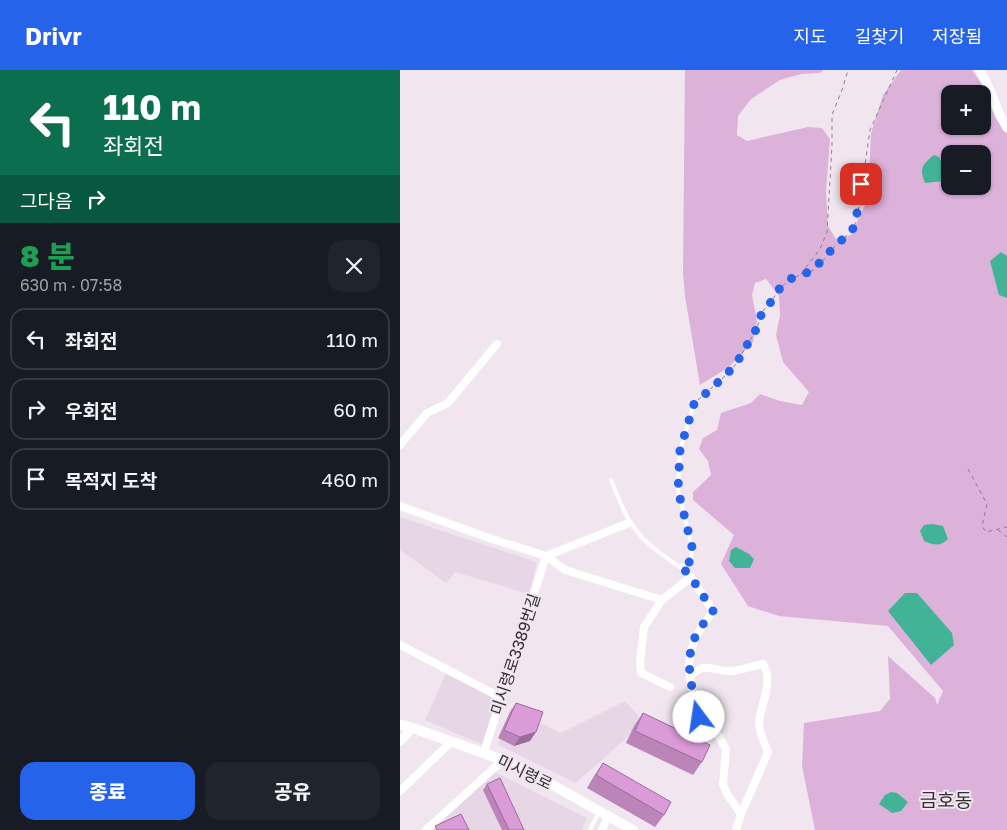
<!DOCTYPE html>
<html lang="ko">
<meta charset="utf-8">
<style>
:root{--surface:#171b24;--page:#20242c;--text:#f1f3f6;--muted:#9ea1a6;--line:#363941;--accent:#2563eb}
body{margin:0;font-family:"Golos Text","Noto Sans KR",sans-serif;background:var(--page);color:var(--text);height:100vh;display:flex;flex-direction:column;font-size:19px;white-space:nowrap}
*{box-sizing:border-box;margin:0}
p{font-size:16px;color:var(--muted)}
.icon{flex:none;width:28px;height:28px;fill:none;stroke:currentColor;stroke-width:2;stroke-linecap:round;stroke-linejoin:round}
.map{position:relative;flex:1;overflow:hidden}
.side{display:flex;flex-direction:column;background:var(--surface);width:400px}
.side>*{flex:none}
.hud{background:#0b6e4f;color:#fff;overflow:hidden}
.controls{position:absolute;left:541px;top:15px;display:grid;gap:10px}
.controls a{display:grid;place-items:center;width:50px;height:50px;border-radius:10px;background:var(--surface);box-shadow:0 1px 4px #0004;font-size:25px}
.pin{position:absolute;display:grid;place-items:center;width:42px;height:42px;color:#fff;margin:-21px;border-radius:10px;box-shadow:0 2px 8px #0006}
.me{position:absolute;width:55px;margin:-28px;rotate:346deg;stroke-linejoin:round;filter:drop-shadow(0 0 4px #0008)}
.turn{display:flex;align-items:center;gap:18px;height:105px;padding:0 20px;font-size:22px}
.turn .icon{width:65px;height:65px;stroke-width:2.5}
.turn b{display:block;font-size:35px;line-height:42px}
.then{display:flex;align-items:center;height:48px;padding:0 20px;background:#0003;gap:10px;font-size:19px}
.round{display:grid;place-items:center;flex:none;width:52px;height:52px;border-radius:15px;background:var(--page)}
.overview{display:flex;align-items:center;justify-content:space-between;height:85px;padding:0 20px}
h1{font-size:30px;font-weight:800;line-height:38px;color:#1e9e55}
.primary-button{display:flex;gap:10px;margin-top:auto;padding:10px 20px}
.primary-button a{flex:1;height:58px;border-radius:15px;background:var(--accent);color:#fff;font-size:20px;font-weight:800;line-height:58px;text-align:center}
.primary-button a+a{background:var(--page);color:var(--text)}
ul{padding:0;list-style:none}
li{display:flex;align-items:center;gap:15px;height:62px;margin:0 10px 8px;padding:0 10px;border:2px solid var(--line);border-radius:15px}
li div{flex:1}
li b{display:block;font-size:19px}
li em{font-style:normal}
header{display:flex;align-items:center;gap:30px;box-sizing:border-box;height:70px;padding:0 25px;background:var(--accent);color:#fff}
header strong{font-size:24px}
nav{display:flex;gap:28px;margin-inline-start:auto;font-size:18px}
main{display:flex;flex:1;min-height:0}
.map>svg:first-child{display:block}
.built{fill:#e6d6e6}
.green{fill:#dcb1da;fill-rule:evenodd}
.water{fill:#42b396}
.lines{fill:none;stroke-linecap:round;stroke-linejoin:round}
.path{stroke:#888188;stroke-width:1;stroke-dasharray:4 4;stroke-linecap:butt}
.service{stroke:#fff;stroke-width:4}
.minor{stroke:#fff;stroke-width:8}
.tertiary{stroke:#fff;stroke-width:9}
.secondary{stroke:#fff;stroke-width:10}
.wall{fill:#bc85ba}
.shaded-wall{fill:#996c97}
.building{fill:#db9bd8;stroke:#996c97}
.route{stroke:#2563eb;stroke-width:9;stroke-dasharray:0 16.2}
.labels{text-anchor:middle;stroke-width:4;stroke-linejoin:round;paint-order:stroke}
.street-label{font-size:16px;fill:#322e32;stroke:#f1e6f0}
.quarter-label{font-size:19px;fill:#322e32;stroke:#f1e6f0}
</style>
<header>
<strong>Drivr</strong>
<nav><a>지도</a><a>길찾기</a><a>저장됨</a></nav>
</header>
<main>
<section class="side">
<div class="hud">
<div class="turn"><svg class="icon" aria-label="left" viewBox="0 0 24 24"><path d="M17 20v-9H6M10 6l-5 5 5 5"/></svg><div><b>110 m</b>좌회전</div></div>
<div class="then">그다음<svg class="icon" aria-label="right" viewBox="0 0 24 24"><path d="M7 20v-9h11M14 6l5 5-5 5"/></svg></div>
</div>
<div class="overview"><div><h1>8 분</h1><p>630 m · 07:58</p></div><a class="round"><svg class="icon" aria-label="close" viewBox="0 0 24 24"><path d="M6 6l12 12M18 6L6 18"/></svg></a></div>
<ul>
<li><svg class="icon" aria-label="left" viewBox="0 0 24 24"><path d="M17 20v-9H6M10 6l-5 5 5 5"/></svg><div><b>좌회전</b></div><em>110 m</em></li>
<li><svg class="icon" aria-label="right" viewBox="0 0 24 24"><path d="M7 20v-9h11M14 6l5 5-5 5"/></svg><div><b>우회전</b></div><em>60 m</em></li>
<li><svg class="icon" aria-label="arrive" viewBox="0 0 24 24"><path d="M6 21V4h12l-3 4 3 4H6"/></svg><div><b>목적지 도착</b></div><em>460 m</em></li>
</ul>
<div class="primary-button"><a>종료</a><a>공유</a></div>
</section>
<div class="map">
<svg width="607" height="760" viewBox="0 0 607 760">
<rect width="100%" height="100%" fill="#f1e6f0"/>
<path class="built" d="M0 447 137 492 129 524 55 502 46 513 0 480Z
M46 604 98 630 84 675 25 650Z
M225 631 244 652 176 713 98 675 111 638 161 663Z
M95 702 187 748 182 760H30Z"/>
<path class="green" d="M285 0H423L420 3 401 4 380 10 351 29 338 46 337 65 347 71 408 57 422 58 430 69 426 122 428 156 436 169 451 165 468 129 471 63 483 25 501 0H572L581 13 595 47 607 63V760H415L402 696 404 653 480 641 490 629 488 586 535 628 537 635 543 621 488 556 379 546 348 536 321 494 334 465 293 430V422L311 405 308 391 299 379 303 368 317 360 321 343 351 333 360 324 380 331 402 335 409 322 383 292 376 265 380 245 379 226 366 209 355 213 352 225 357 251 353 272 329 297 300 315 285 226 283 203ZM550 24H582V56H550ZM550 84H582V116H550Z"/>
<path class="water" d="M534 85 539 87 546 103 543 111 525 113C519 98 522 95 534 85Z
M601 182 607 186V228L599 225 590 191Z
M532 454 543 456 548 469C540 477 534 475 524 471L520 461 524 455Z
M336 477 349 484 354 489 350 498H335L329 491 331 480Z
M505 523H517L552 563 554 575 531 595 488 541Z
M491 722 497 723 508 732 501 741 492 743 479 734 485 725Z"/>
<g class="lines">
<path class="path" d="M401 204 420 179 427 162 432 75V45L442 20 448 0
M298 330 325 306 336 294 357 258 362 242 371 232 380 218 392 208 412 201 420 194 435 176 452 161 457 150 470 60 497 0
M568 399 587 434 582 456 586 462 607 457
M598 460 607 467"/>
<path class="service" d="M211 410C224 442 231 462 260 483 271 491 281 497 291 507
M281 496 288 494 291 489 292 477 278 420 280 380 294 334
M190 760 199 742"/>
<path class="minor" d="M0 375 27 343 48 333 97 274
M0 436 92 469 146 486 165 500 262 530 244 557 240 592 241 603 270 617
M146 486 229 453
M262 530 291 507 313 541 294 569 289 594 291 613 299 647 318 665 326 679 323 714 327 724 341 744 336 760
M0 575 102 628
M290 606C307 590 312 602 332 601 342 600 353 596 363 594 374 610 361 635 359 652 359 662 364 673 368 682L341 744
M84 682 146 486
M0 721 48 675
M26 760 103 690
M202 760 208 747"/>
<path class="tertiary" d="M579 0C592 17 595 40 607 58
M0 671 8 663 10 657"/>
<path class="secondary" d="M0 655 10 657 103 690 133 704 233 760"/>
</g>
<path class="wall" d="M116 633 130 671 114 676 98 668 110 642Z
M243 643 302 692 293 705 226 673 234 656Z
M203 693 264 745 255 757 187 718 194 706Z
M87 714 124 760H102L83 720Z"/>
<path class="shaded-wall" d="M136 662 130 671 114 676 120 667Z"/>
<path class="building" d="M116 633 143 642 136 662 120 667 104 660Z
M243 643 310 675 302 692 235 661Z
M203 693 271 732 264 745 196 705Z
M100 708 124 760H109L87 714Z
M61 744 69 760H37L35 756Z"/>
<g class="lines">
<path class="route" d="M299 647C293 622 284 595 294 570 297 560 307 550 313 541L291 507 281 496 288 494 291 489 292 477 278 420 280 380 294 334 325 306 336 294 357 258 362 242 371 232 380 218 392 208 412 201 435 176 452 161 456 150 461 114"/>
</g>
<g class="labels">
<g class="street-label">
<text transform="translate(115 584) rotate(-72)" y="6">미시령로3389번길</text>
<text transform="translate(125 702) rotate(26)" y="6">미시령로</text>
</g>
<g class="quarter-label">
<text x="546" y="737">금호동</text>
</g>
</g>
</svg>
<div class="controls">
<a>+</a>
<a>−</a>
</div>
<div class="pin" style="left:461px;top:114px;background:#d93025"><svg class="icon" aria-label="arrive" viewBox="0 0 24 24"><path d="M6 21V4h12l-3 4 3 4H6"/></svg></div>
<svg class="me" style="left:299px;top:647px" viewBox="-20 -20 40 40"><circle r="19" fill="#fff"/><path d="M0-13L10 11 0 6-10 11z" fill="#2563eb"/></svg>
</div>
</main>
